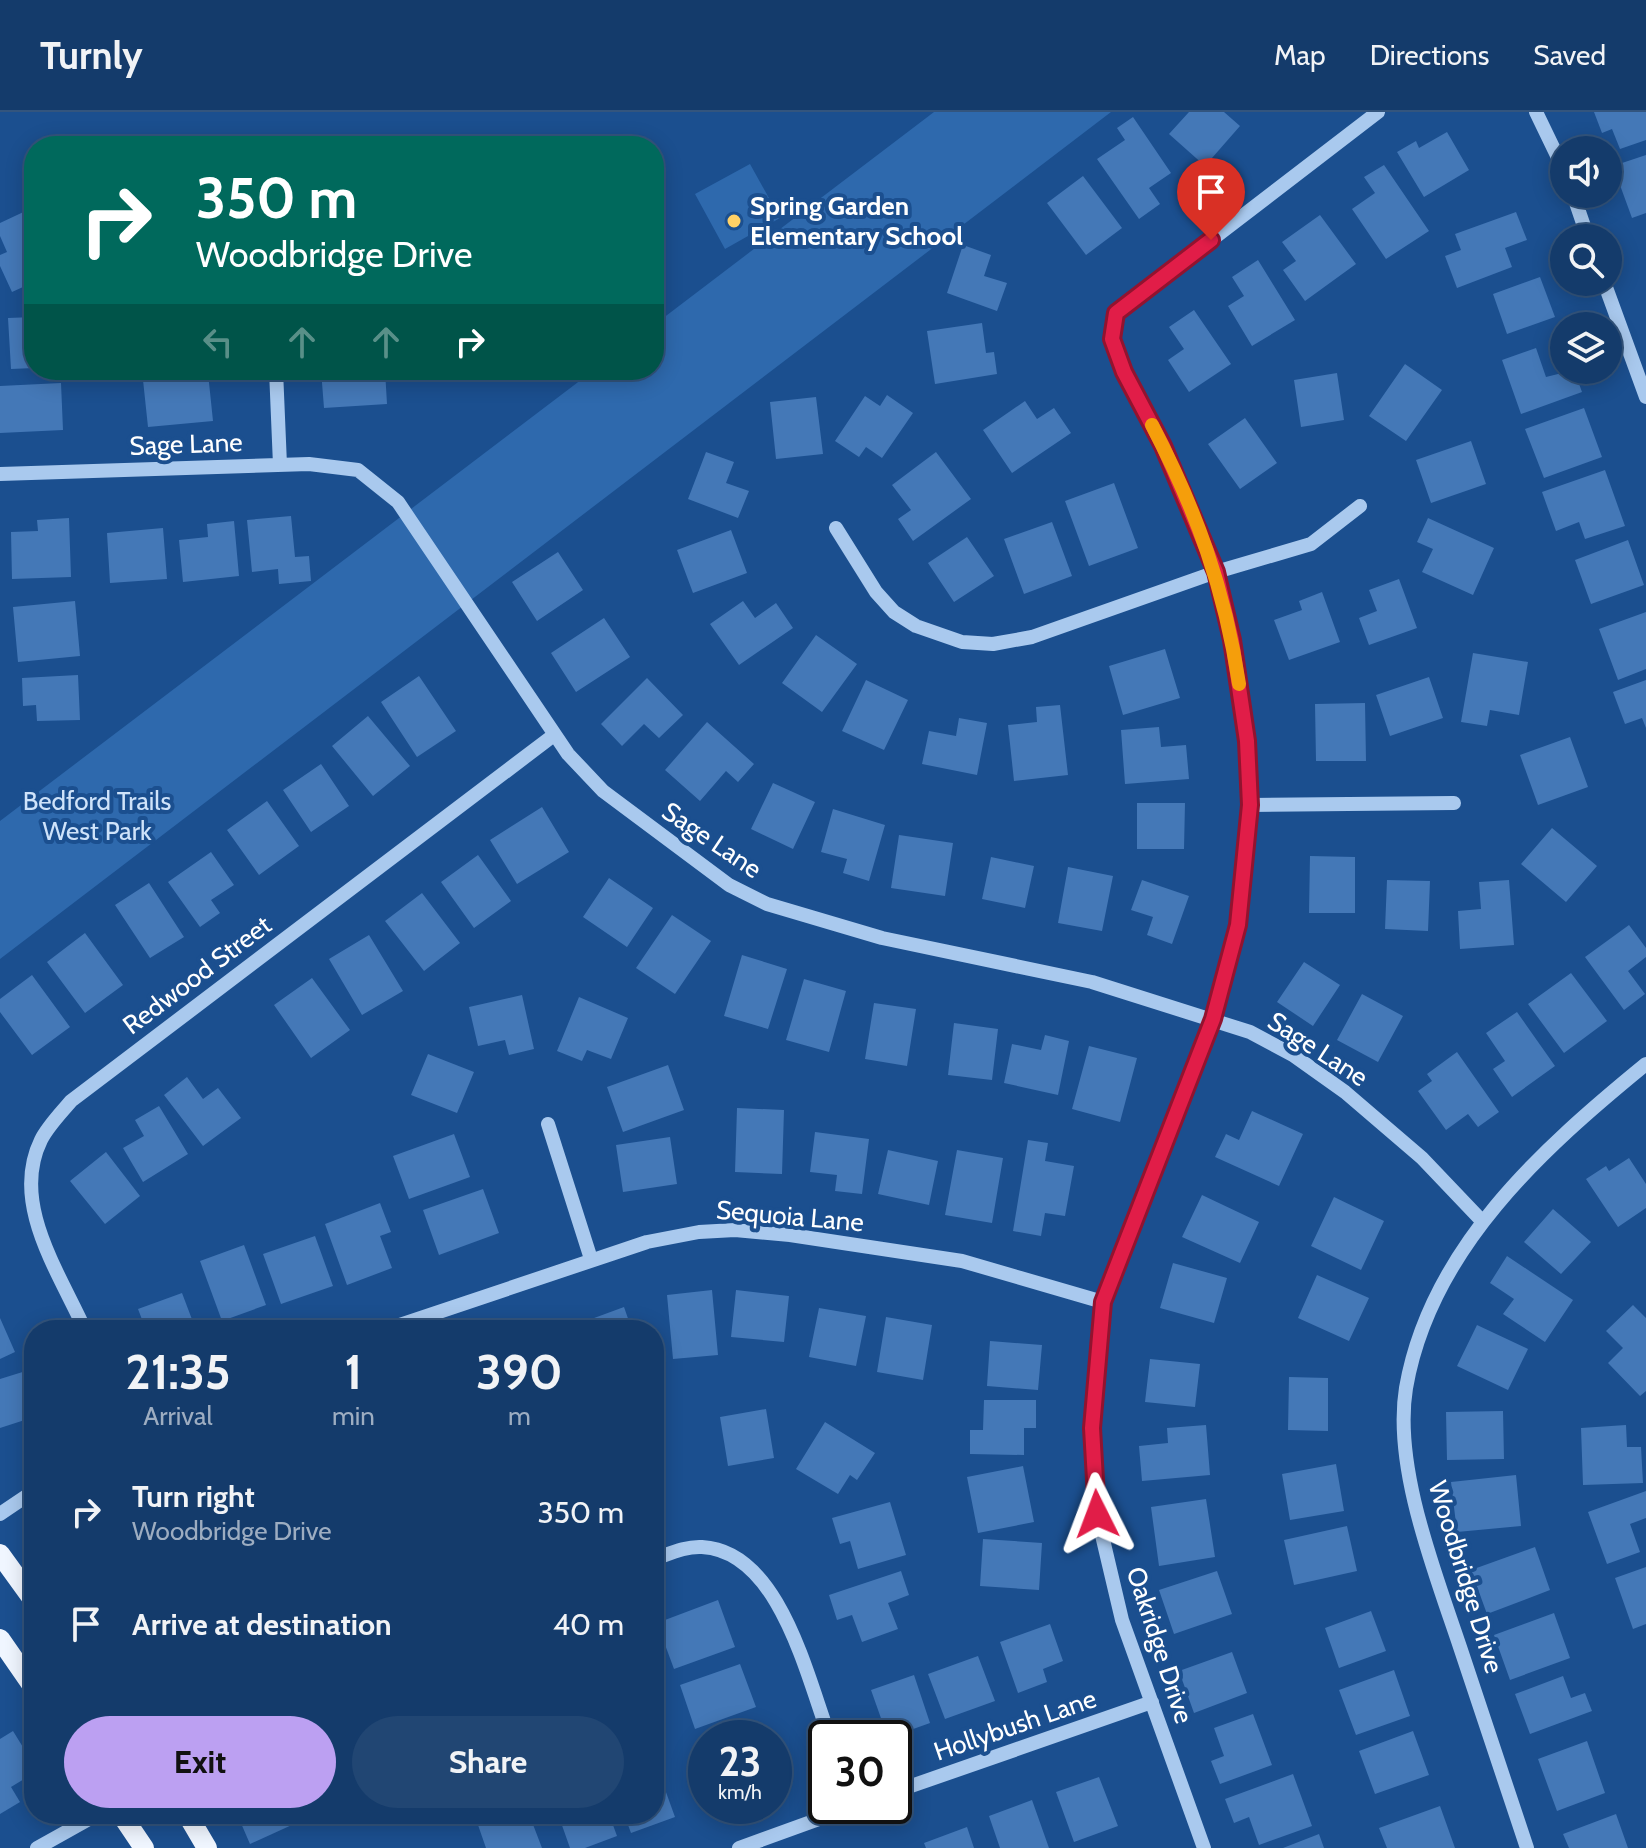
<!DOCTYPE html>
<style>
:root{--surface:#143b6b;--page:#214673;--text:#f1f3f6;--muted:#9dadc1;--line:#33557e;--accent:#bca0f2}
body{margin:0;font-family:Cabin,sans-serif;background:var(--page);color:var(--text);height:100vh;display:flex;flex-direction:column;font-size:30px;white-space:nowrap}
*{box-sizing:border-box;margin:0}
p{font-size:26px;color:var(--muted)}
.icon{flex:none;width:44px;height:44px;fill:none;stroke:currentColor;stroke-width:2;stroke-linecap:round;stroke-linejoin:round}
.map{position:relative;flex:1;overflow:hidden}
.details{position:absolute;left:24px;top:1208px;width:640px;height:504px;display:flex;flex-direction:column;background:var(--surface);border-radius:32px;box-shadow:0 4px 20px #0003,0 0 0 2px var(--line)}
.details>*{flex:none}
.top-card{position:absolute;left:24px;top:24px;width:640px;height:244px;border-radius:32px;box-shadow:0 4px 20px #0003,0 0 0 2px var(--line);background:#00695c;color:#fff;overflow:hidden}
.tools{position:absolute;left:1550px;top:24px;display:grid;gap:16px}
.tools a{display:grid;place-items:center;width:72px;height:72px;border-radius:50%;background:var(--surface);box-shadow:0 4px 20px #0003,0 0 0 2px var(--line);font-size:40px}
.speed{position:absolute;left:688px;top:1608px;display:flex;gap:16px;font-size:40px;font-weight:700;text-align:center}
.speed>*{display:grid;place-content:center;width:104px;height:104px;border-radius:50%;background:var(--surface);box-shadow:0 4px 20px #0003,0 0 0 2px var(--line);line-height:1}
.speed small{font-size:20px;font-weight:400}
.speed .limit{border:4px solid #111;border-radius:12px;background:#fff;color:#111}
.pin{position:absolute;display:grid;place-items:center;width:68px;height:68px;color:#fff;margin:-82px -34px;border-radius:50% 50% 50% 0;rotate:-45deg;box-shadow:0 0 8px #0007}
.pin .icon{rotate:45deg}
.me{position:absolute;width:88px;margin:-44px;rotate:357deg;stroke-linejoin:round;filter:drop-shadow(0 0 6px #0008)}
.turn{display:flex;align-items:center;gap:28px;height:168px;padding:0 40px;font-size:36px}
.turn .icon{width:104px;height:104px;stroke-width:2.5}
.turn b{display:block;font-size:56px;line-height:68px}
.lanes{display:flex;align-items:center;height:76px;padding:0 40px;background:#0003;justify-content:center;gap:40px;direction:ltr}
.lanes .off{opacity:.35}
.eta{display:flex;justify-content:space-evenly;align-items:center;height:136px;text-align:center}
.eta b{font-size:48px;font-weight:700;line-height:56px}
.cta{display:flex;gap:16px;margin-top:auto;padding:16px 40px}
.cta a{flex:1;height:92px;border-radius:48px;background:var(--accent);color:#111;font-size:32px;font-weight:700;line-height:92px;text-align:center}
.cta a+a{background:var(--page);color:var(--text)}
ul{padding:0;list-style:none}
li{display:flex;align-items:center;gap:24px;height:112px;padding:0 40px}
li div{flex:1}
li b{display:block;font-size:30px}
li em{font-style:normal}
header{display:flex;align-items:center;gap:48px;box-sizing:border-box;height:112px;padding:0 40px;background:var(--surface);border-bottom:2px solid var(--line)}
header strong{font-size:38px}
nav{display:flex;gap:44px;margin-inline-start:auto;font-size:28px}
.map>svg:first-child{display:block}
.green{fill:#2e69ad}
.building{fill:#4478b7}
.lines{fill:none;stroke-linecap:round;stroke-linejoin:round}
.minor{stroke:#a9c9ee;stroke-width:14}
.major{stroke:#f0f6ff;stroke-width:20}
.route-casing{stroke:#92132f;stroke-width:20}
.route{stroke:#e11d48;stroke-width:14}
.slow{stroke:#f59e0b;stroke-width:14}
.poi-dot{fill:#ffd166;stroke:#1b4f8f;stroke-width:3}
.labels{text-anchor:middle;stroke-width:8;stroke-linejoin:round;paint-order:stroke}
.poi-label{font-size:26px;font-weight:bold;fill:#fff;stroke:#1b4f8f;text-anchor:start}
.street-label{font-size:26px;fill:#fff;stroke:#1b4f8f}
.park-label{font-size:26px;fill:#cfe3fa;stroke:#1b4f8f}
</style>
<header>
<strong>Turnly</strong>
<nav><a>Map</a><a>Directions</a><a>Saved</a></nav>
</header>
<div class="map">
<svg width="1646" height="1736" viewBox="0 0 1646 1736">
<rect width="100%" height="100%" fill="#1b4f8f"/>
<path class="green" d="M934 0H1111L0 847V709L594 258H654V213Z
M750 52 780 106 725 137 695 82Z"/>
<path class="building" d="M1189 0H1224L1240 14 1205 54 1169 22Z
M1594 0H1646V28L1620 37 1612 17 1602 21Z
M1133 5 1171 61 1149 76 1160 92 1139 107 1097 47 1125 28 1117 16Z
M1447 20 1469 58 1424 85 1397 40 1416 29 1419 36Z
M1646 43V101L1632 106 1613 54Z
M1384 53 1429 119 1386 147 1352 97 1375 81 1364 65Z
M1083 64 1122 116 1086 143 1047 91Z
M32 96 34 170 12 180 0 154V143L7 140 0 124V111Z
M1516 100 1527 128 1505 136 1512 155 1457 176 1445 144 1461 138 1455 122Z
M1320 103 1356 152 1305 189 1283 158 1296 149 1282 130Z
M963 133 991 143 984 164 1007 171 997 199 947 181Z
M1258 148 1295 208 1252 234 1228 194 1244 184 1232 165Z
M1540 165 1555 205 1507 222 1493 182Z
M1194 198 1231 252 1189 280 1168 248 1184 237 1169 215Z
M34 205V256L11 257 8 206Z
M982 211 986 241 994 240 997 262 935 272 927 219Z
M1536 236 1546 265 1574 258 1582 280 1521 302 1502 248Z
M1405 252 1442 278 1406 329 1369 304Z
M321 258H385L387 292 324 296Z
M208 261 213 309 148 315 143 268Z
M1337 261 1344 308 1301 315 1294 268Z
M61 271 63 318 0 321V274Z
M887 283 913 301 882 346 866 335 859 345 835 329 865 284 880 294Z
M816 285 823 342 776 347 770 290Z
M1025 289 1037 307 1054 296 1071 321 1012 361 983 318Z
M1584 296 1602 345 1544 366 1525 317Z
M1245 306 1277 351 1240 377 1208 332Z
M1471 329 1486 372 1431 391 1416 348Z
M706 340 734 350 726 371 749 379 738 406 688 387Z
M936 340 971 387 913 429 898 407 911 398 892 373Z
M1605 358 1625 414 1585 427 1579 410 1556 419 1542 380Z
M1114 371 1138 436 1089 454 1065 389Z
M291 404 295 445 309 444 311 469 279 472 278 457 252 460 247 408Z
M69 406 71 465 12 467 11 420 38 419 37 408Z
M1428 406 1494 436 1473 483 1422 460 1433 437 1417 430Z
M234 409 239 464 183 470 179 428 208 425 207 412Z
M1052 410 1072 464 1024 482 1004 427Z
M163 416 167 467 110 471 107 421Z
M731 418 747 461 693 481 677 438Z
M967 425 994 464 954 490 928 451Z
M1628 428 1644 473 1591 492 1575 448Z
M558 440 583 478 537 509 512 470Z
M1399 467 1417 516 1369 533 1359 506 1377 499 1369 478Z
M1322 480 1340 530 1289 548 1274 508 1302 498 1299 489Z
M75 489 80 544 18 550 13 495Z
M743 489 755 506 776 491 793 516 739 553 710 512Z
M1646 500V557L1618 568 1599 517Z
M604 506 630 545 576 580 551 541Z
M816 523 857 552 822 600 782 571Z
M1165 537 1180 586 1123 603 1109 554Z
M1473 541 1528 550 1519 603 1490 598 1487 614 1461 610Z
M78 563 80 608 37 609 36 593 23 594 22 566Z
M419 564 456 619 417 645 381 590Z
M1429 565 1443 606 1390 624 1376 583Z
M647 566 683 603 659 626 644 612 622 634 601 612Z
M866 568 908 588 884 638 842 619Z
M1646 568V616L1642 606 1625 612 1613 580Z
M1365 591 1366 649H1316L1315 592Z
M1060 593 1068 663 1014 669 1008 613 1037 610 1036 595Z
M368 604 410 654 373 684 332 634Z
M959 606 987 611 977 663 922 652 929 619 956 624Z
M707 610 754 652 738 670 726 659 700 689 665 658Z
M1159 615 1161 635 1186 633 1189 667 1125 672 1121 618Z
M1570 625 1588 675 1538 693 1520 643Z
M321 652 349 694 311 720 283 678Z
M773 671 815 690 793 737 751 717Z
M267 689 299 734 259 763 227 718Z
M1137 691H1185L1184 737H1137Z
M542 695 569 740 517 772 490 728Z
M833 697 885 713 869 769 843 761 847 747 821 740Z
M1552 716 1597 754 1566 790 1521 752Z
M899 723 953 731 945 784 891 776Z
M211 740 234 773 211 788 220 801 200 815 168 770Z
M478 743 511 789 474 816 441 770Z
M1310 744 1355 745V801H1309Z
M991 745 1034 754 1025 796 982 787Z
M1068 755 1113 764 1102 819 1058 811Z
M609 766 653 796 627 835 583 805Z
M1142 768 1189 784 1172 832 1147 823 1153 805 1131 798Z
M1387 768 1430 769 1428 819 1385 817Z
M1509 768 1514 833 1460 837 1458 799 1481 797 1479 770Z
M149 771 184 825 150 846 115 793Z
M422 781 460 831 424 859 385 809Z
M672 803 711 829 675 882 636 856Z
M1629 813 1646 836V845L1628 859 1645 882 1624 898 1585 845Z
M85 821 123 873 85 901 47 850Z
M369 823 403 879 362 903 329 847Z
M742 843 787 857 768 917 724 904Z
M1304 850 1340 873 1313 914 1277 890Z
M1571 861 1607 909 1564 941 1528 892Z
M32 863 70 915 32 943 0 900V887Z
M312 866 350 918 311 946 274 893Z
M804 867 846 879 829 940 786 928Z
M1362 882 1403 904 1378 950 1337 928Z
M522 883 534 937 509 943 505 928 478 934 469 895Z
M579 885 628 906 611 947 587 938 582 949 557 939Z
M874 891 916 897 907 954 865 947Z
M1517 900 1555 954 1512 985 1493 957 1505 949 1486 921Z
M954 911 998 917 992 968 948 963Z
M1045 923 1069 929 1058 983 1004 971 1012 932 1041 938Z
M1089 934 1137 946 1120 1010 1072 997Z
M1457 940 1499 1000 1478 1015 1468 1002 1446 1018 1418 979 1432 969 1427 962Z
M428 942 474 960 457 1001 411 983Z
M668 953 684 998 623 1020 607 975Z
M187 965 203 987 218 976 241 1006 203 1034 164 983Z
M159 994 188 1042 143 1070 123 1036 144 1024 135 1008Z
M737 996 784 998 782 1062 735 1060Z
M1252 999 1303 1022 1279 1074 1215 1045 1226 1022 1239 1028Z
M815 1020 869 1027 862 1082 835 1079 837 1063 810 1060Z
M454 1022 470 1065 409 1087 393 1044Z
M670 1025 677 1072 623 1080 616 1033Z
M1028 1028 1048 1031 1045 1049 1074 1054 1065 1104 1045 1101 1041 1124 1013 1119Z
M888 1038 938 1049 929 1093 878 1082Z
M957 1038 1003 1046 992 1111 945 1103Z
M106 1040 140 1084 105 1112 70 1069Z
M1629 1046 1646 1072V1096L1618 1115 1586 1067 1606 1054 1609 1059Z
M483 1077 499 1121 439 1143 423 1098Z
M1202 1083 1259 1110 1240 1151 1182 1125Z
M1334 1085 1384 1109 1361 1158 1311 1134Z
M380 1091 391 1120 380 1124 392 1156 347 1173 325 1112Z
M1553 1097 1591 1130 1561 1162 1524 1130Z
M315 1124 333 1174 281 1192 263 1142Z
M244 1133 266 1193 222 1209 200 1149Z
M1507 1144 1573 1188 1545 1230 1503 1202 1514 1187 1490 1171Z
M1173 1151 1227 1166 1214 1211 1160 1196Z
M1317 1163 1369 1186 1349 1229 1298 1206Z
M712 1178 718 1243 673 1247 667 1183Z
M736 1178 789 1184 784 1230 731 1225Z
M182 1181 196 1218H146L138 1197Z
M1633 1193 1646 1206V1279L1640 1284 1608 1251 1623 1236 1606 1219Z
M624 1195 632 1218H589L586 1209Z
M819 1196 866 1204 856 1254 809 1245Z
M886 1205 932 1213 923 1268 877 1260Z
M0 1206 15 1240 0 1247Z
M1477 1213 1528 1237 1508 1278 1457 1254Z
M990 1229 1042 1233 1038 1278 987 1274Z
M1150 1247 1200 1252 1195 1295 1145 1290Z
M29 1258 34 1272V1305L0 1316V1267Z
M1289 1265 1328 1266V1319L1288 1318Z
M984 1288H1036V1316H1024V1343L970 1342V1318H983Z
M766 1297 774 1346 728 1354 720 1305Z
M1503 1299 1504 1347 1447 1348 1446 1300Z
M825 1310 875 1341 857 1368 850 1363 838 1382 796 1357Z
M1206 1313 1210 1363 1142 1369 1139 1334 1168 1331 1167 1316Z
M1626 1313 1627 1335H1641L1643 1371 1583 1373 1581 1316Z
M1336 1352 1344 1399 1290 1408 1282 1362Z
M1023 1354 1034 1410 978 1421 967 1365Z
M1516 1363 1521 1414 1457 1420 1451 1370Z
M1646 1379V1406L1630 1412 1640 1440 1607 1452 1588 1400Z
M1206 1387 1215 1445 1159 1454 1151 1395Z
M890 1390 906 1443 858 1457 850 1429 840 1432 832 1406Z
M1347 1414 1357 1459 1294 1473 1284 1428Z
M983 1427 1042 1431 1039 1478 980 1474Z
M1535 1435 1550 1478 1487 1502 1471 1458Z
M1646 1455V1512L1633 1517 1615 1466Z
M901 1459 909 1483 888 1491 898 1517 862 1530 852 1503 837 1508 829 1483Z
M1217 1459 1232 1502 1174 1522 1159 1478Z
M718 1488 735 1535 674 1557 657 1511Z
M1371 1499 1386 1539 1339 1556 1325 1516Z
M1554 1501 1570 1546 1510 1568 1494 1523Z
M1050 1512 1063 1549 1043 1557 1047 1570 1018 1581 1000 1530Z
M1232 1540 1247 1581 1194 1601 1179 1559Z
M978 1544 995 1589 945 1607 928 1562Z
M740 1552 756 1595 695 1617 680 1573Z
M1394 1558 1410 1604 1356 1623 1339 1578Z
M914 1563 930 1611 888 1626 871 1578Z
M1563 1564 1571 1586 1585 1581 1592 1599 1530 1622 1515 1582Z
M1253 1602 1272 1653 1220 1672 1211 1649 1224 1644 1214 1616Z
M13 1619 34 1653V1661L11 1675 20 1690 0 1702V1627Z
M1413 1619 1429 1663 1375 1682 1359 1639Z
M1587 1629 1605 1681 1557 1699 1538 1647Z
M774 1644 785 1673 774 1676Z
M654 1647 675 1705 631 1721 624 1702H654Z
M1293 1662 1312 1714 1259 1733 1249 1705 1234 1711 1225 1687Z
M1099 1665 1118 1714 1074 1730 1056 1680Z
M1032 1688 1049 1736H1000L989 1704Z
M1440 1694 1455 1736H1387L1379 1716Z
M237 1702H290L294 1712 250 1732Z
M509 1702H529L542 1736H486L478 1713Z
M558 1702H609L617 1724 585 1736H570Z
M1616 1702 1628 1736H1569L1563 1722Z
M967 1715 974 1736H926L924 1731Z
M1319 1722 1324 1736H1283Z"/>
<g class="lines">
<path class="minor" d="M1536 0 1564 58
M1573 82 1588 126
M1604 170 1646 285
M276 258 280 353
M0 362 309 352 358 358 398 390 568 642 603 679 729 773 767 792 882 826 1092 870 1250 920 1293 943 1345 980 1422 1046 1482 1109
M836 416 876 480 894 500 916 514 962 530 993 532 1032 525 1216 460 1311 432 1360 394
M1250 693 1454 691
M548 1012 591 1147
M85 1218C59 1160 10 1091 41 1028 48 1014 61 1001 71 989L554 623
M385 1218 647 1130 699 1120 735 1118 790 1123 962 1149 1103 1190
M0 1402 34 1379
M654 1447C669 1442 685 1434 702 1435 780 1439 807 1566 830 1626
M894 1680 1152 1590
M37 1736 98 1702
M739 1736 855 1694
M1204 1736 1122 1508 1097 1402 1092 1316 1103 1190 1213 907 1238 813 1250 693 1247 629 1232 528 1216 460 1163 334 1124 260 1112 227 1116 201 1378 0
M1527 1736C1505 1669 1482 1602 1460 1535 1435 1460 1393 1355 1406 1276 1430 1137 1542 1037 1646 952"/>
<path class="major" d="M0 1442 34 1489
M0 1527 34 1576
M121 1702 144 1736
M187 1702 207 1736"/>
</g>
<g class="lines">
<defs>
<path id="route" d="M1097 1402 1092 1316 1103 1190 1213 907 1238 813 1250 693 1247 629 1232 528 1216 460 1163 334 1124 260 1112 227 1116 201 1211 128"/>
</defs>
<use href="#route" class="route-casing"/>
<use href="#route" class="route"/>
<path class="slow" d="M1152 313C1196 398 1225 477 1239 572"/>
</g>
<circle class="poi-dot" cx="734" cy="109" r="8"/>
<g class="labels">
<g class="poi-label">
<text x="750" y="103">Spring Garden<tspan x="750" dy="30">Elementary School</tspan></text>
</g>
<g class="street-label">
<text transform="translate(186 332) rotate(-2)" y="9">Sage Lane</text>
<text transform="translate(712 728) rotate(34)" y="9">Sage Lane</text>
<text transform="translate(197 863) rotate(-37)" y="9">Redwood Street</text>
<text transform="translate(1318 937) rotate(33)" y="9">Sage Lane</text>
<text transform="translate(790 1104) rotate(5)" y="9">Sequoia Lane</text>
<text transform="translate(1466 1465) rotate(73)" y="9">Woodbridge Drive</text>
<text transform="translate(1160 1533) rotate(72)" y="9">Oakridge Drive</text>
<text transform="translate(1015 1613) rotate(-19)" y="9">Hollybush Lane</text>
</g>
<g class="park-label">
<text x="97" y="698">Bedford Trails<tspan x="97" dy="30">West Park</tspan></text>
</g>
</g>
</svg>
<div class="tools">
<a><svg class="icon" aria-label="sound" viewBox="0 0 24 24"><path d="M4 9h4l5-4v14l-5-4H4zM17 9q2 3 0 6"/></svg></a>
<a><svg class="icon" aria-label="search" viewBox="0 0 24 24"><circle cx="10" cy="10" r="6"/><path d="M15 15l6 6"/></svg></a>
<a><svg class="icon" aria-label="layers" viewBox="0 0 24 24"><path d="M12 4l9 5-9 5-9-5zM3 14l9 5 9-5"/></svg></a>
</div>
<div class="speed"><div>23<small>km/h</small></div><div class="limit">30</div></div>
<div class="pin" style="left:1211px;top:128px;background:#d93025"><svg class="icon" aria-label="arrive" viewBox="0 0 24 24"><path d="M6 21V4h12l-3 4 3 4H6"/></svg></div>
<svg class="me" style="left:1097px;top:1402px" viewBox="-20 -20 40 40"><path d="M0-17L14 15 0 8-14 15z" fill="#e11d48" stroke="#fff" stroke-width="4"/></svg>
<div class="top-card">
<div class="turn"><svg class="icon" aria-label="right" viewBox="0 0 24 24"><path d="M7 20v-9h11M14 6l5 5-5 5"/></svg><div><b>350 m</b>Woodbridge Drive</div></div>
<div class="lanes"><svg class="icon off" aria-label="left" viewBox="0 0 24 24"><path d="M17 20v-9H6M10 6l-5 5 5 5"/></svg><svg class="icon off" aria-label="ahead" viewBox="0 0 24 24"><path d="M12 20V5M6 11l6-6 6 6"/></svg><svg class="icon off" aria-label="ahead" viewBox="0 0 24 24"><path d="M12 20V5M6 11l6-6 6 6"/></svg><svg class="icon" aria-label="right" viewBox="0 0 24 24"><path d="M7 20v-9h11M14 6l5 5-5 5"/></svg></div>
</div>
<section class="details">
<div class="eta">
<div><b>21:35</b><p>Arrival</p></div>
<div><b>1</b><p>min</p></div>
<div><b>390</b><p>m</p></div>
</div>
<ul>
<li><svg class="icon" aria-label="right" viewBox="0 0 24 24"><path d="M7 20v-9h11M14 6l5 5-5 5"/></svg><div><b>Turn right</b><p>Woodbridge Drive</p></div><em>350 m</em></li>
<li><svg class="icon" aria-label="arrive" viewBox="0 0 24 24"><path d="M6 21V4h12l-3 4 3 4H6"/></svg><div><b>Arrive at destination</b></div><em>40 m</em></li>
</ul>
<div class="cta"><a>Exit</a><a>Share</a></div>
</section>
</div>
